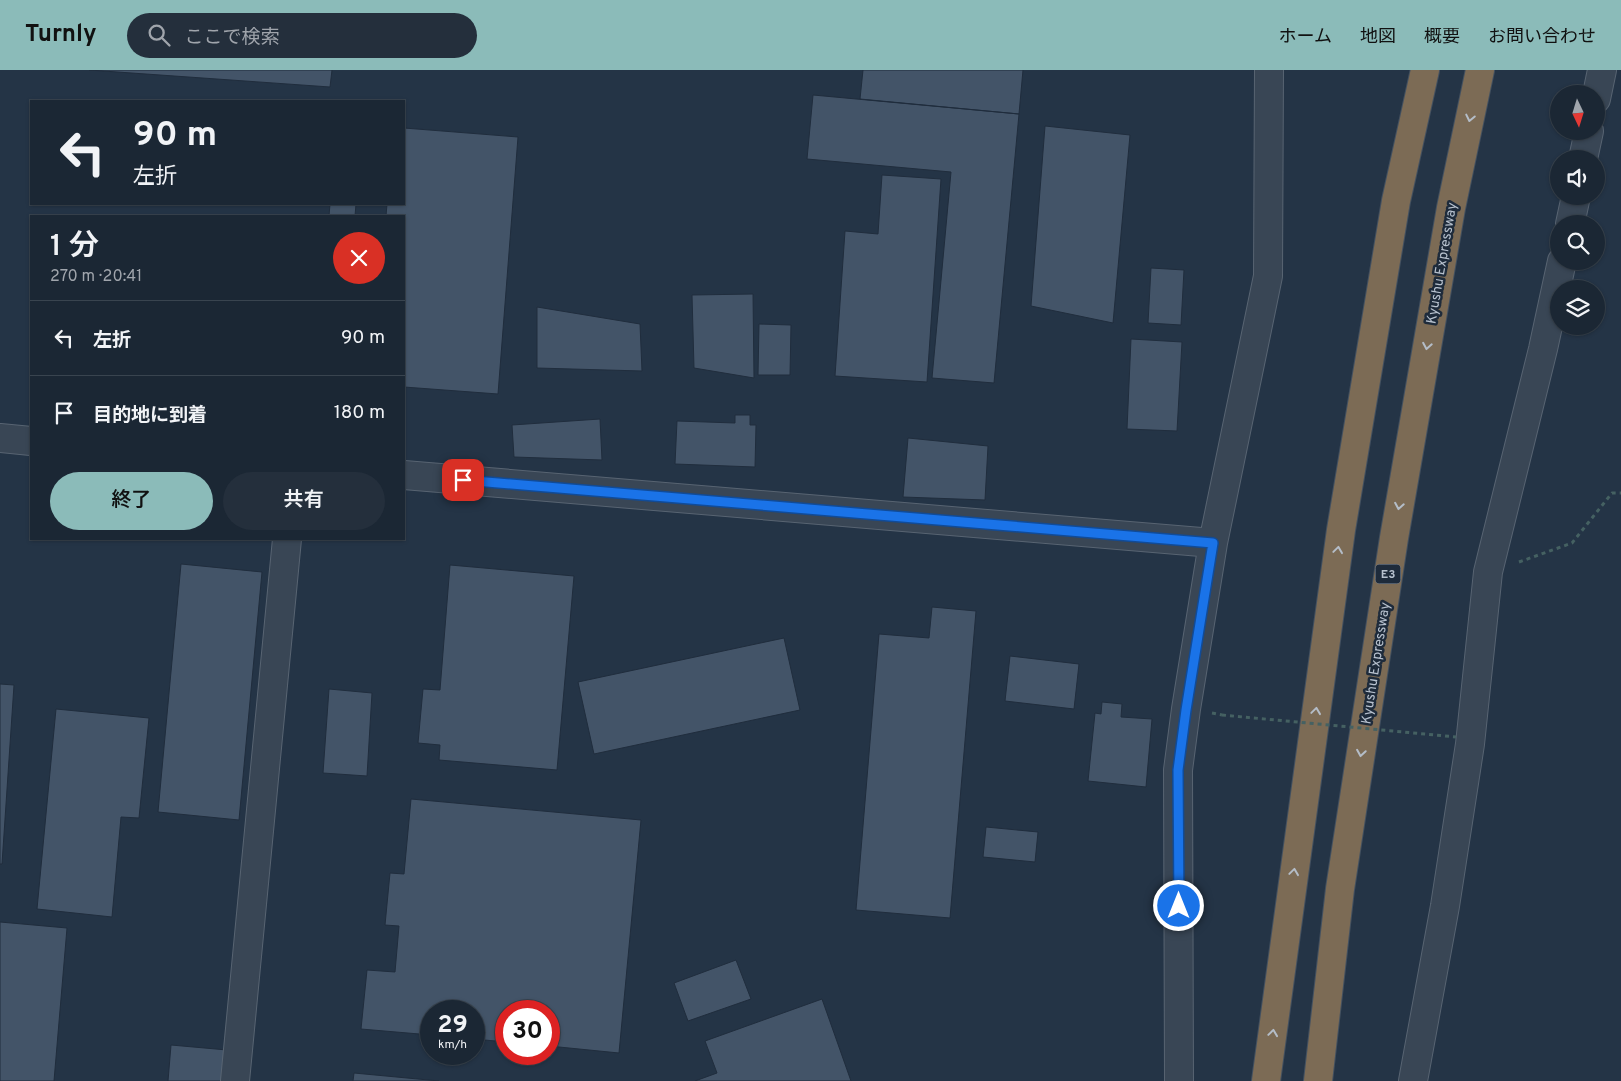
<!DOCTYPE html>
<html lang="ja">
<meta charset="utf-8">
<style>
:root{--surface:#1b2734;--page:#242f3c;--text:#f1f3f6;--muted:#a0a5ac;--line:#39444f;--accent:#8bbbb9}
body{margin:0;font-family:Overpass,"Noto Sans JP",sans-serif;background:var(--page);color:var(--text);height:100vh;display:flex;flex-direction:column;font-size:19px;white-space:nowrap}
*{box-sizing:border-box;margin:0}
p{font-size:16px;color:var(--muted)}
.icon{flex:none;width:28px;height:28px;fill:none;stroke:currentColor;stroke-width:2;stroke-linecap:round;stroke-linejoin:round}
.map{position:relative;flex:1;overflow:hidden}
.panel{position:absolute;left:30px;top:145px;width:375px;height:325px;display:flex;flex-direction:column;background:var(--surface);border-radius:0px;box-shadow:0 1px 4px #0004,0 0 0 1px var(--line)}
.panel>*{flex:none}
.hud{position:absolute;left:30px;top:30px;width:375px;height:105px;border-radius:0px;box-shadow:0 1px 4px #0004,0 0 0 1px var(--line);background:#1b2734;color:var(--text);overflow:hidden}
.needle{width:32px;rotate:176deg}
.fabs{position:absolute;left:1550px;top:15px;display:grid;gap:10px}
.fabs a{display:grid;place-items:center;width:55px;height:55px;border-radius:50%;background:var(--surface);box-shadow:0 1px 4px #0004,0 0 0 1px var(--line);font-size:25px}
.speed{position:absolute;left:420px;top:930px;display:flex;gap:10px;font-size:25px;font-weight:700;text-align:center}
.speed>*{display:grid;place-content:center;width:65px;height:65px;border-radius:50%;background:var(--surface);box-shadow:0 1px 4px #0004,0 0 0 1px var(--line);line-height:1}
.speed small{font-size:12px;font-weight:400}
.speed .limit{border:8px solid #d22;background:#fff;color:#111}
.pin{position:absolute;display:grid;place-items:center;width:42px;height:42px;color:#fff;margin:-21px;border-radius:10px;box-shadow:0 2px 8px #0006}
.me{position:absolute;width:55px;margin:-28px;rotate:0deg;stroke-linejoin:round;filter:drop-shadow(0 0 4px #0008)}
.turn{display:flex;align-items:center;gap:18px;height:105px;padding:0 20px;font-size:22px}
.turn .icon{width:65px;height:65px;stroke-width:2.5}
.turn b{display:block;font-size:35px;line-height:42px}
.round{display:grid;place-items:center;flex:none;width:52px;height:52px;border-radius:26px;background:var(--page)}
.summary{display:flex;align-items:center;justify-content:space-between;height:85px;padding:0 20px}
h1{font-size:30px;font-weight:600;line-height:38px}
.cta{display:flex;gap:10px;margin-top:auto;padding:10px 20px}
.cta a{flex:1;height:58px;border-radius:30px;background:var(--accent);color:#111;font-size:20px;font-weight:600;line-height:58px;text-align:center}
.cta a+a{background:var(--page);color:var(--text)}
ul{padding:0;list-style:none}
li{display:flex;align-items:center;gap:15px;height:75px;padding:0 20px;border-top:1px solid var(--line)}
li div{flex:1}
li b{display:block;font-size:19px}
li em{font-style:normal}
header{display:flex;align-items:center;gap:30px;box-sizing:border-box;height:70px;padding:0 25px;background:var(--accent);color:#111}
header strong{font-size:24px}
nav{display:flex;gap:28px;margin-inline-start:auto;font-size:18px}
.search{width:350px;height:45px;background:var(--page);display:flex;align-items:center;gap:12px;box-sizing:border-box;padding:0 18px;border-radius:28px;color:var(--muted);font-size:19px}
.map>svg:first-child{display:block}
.building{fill:#435468;stroke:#202d3d}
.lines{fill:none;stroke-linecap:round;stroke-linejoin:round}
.minor-casing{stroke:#586472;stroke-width:30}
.highway-casing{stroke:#445160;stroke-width:30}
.path{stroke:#456162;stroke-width:3;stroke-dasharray:4 4;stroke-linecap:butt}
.minor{stroke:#394655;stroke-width:28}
.highway{stroke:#7c6b55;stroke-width:28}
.path-bridge{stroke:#456162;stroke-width:3;stroke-dasharray:4 4;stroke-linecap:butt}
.oneway{stroke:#b4bdc8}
.route-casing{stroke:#114b97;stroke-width:12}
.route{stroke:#1a73e8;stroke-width:9}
.labels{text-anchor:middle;stroke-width:5;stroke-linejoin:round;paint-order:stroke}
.shield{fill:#1e2b3b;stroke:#8994a2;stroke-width:1}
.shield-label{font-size:12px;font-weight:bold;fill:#b7c1ce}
.street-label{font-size:14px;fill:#b7c1ce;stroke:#1e2b3b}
</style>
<header>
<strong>Turnly</strong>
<div class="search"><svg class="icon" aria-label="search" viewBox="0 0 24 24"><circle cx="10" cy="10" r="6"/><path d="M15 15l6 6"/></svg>ここで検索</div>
<nav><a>ホーム</a><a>地図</a><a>概要</a><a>お問い合わせ</a></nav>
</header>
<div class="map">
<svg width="1621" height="1011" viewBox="0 0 1621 1011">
<rect width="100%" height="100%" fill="#243446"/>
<path class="building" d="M89 0H332L330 17Z
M863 0H1023L1019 44 860 29Z
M813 25 1019 44 994 313 932 308 951 102 807 89Z
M1045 56 1130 65 1113 253 1031 236Z
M404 58 518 67 498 324 404 317V146H386L387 134H404Z
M882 105 941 109 927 312 835 306 845 161 878 164Z
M330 134H356L355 146H329Z
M1151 198 1184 200 1181 255 1148 253Z
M753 224 754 308 694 298 692 225Z
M537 237 640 254 642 301 537 298Z
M759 254 791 255 790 305H758Z
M1131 269 1182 272 1177 361 1127 359Z
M735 345H750V355H756L755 397 675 394 677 351 735 353Z
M600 349 602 390 514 387 512 355Z
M908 368 988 376 985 430 903 427Z
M181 494 262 502 239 750 158 742Z
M450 495 574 506 557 700 439 690 440 675 418 673 423 619 440 620Z
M932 537 976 541 950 848 856 840 879 564 929 568Z
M784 568 800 640 594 684 578 612Z
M1010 586 1079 594 1074 639 1005 631Z
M0 614 14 615 2 794H0Z
M329 619 372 623 367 706 323 703Z
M1102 632 1122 634 1121 647 1152 649 1146 717 1088 711 1095 643 1101 644Z
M56 639 149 648 139 748 121 747 112 847 37 839Z
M411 729 641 750 619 983 549 976V941H506V972L474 969V941H431V965L361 959 367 900 395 902 399 856 385 855 390 803 404 804Z
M986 757 1038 762 1035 792 983 787Z
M0 852 67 858 54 1011H0Z
M736 890 751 929 688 951 674 913Z
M822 929 851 1011H695L717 1003 705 971Z
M171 975 227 980 224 1011H168Z
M354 1003 439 1011H353Z"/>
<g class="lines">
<defs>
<path id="minor" d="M1596 29 1602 0
M1583 89 1589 61
M1570 154 1576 126
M0 368 31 371
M404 405 1213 473
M235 1011 287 469
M1179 1011 1178 700 1186 639 1213 473 1268 206 1269 0
M1413 1011 1445 836 1470 674 1488 502 1543 279 1562 191"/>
<path id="highway" d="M1266 1011 1341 460 1396 131 1425 0
M1318 1011 1340 819 1394 468 1451 138 1480 0"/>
</defs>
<use href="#minor" class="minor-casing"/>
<use href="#highway" class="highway-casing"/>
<path class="path" d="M1519 492 1572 473 1612 423H1621
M1212 643 1222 645"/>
<use href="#minor" class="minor"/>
<use href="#highway" class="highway"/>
<path class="path-bridge" d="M1222 645 1456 667"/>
</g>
<defs><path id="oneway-chevron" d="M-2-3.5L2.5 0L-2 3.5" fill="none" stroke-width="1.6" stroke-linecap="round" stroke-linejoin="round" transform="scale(1.25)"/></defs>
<g class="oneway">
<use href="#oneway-chevron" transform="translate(1470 48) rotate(102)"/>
<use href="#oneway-chevron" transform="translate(1427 276) rotate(100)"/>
<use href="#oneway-chevron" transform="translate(1399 436) rotate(100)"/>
<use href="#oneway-chevron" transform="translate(1338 480) rotate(-82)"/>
<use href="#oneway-chevron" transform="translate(1316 641) rotate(-82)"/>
<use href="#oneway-chevron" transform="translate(1361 683) rotate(99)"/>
<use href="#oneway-chevron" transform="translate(1294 802) rotate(-82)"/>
<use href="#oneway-chevron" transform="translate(1273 963) rotate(-82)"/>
</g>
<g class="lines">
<defs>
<path id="route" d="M463 410 1213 473 1186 640 1178 700 1179 836"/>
</defs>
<use href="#route" class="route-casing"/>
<use href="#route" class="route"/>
</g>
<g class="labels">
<rect class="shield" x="1375.5" y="494.5" width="25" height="19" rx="4"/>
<g class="shield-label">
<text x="1388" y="508">E3</text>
</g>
<g class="street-label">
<text transform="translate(1441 193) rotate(-80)" y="5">Kyushu Expressway</text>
<text transform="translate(1375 593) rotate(-81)" y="5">Kyushu Expressway</text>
</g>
</g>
</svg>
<div class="fabs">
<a><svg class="needle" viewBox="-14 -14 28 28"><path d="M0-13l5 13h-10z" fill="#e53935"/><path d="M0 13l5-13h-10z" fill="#a0a5ac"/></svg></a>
<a><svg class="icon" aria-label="sound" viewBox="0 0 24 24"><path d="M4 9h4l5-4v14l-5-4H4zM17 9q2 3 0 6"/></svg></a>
<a><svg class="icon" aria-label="search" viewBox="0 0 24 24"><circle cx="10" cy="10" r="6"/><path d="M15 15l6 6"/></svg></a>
<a><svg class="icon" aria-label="layers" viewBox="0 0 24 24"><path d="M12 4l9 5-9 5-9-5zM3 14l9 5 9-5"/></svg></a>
</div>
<div class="speed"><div>29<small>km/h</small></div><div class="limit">30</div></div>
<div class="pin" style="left:463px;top:410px;background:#d93025"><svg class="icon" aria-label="arrive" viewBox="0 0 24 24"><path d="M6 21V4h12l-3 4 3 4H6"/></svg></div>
<svg class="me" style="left:1179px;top:836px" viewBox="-20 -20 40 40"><circle r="17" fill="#1a73e8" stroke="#fff" stroke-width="3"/><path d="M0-11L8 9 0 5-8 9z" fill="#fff"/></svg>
<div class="hud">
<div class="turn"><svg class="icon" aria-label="left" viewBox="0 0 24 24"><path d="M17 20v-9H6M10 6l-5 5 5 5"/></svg><div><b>90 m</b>左折</div></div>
</div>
<section class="panel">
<div class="summary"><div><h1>1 分</h1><p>270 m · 20:41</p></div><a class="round" style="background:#d93025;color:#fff"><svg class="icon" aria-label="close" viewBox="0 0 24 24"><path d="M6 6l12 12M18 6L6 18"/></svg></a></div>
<ul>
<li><svg class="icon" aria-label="left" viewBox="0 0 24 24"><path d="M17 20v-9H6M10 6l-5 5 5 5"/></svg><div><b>左折</b></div><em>90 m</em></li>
<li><svg class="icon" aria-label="arrive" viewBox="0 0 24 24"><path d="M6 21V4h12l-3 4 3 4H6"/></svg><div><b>目的地に到着</b></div><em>180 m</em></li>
</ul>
<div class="cta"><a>終了</a><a>共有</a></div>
</section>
</div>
